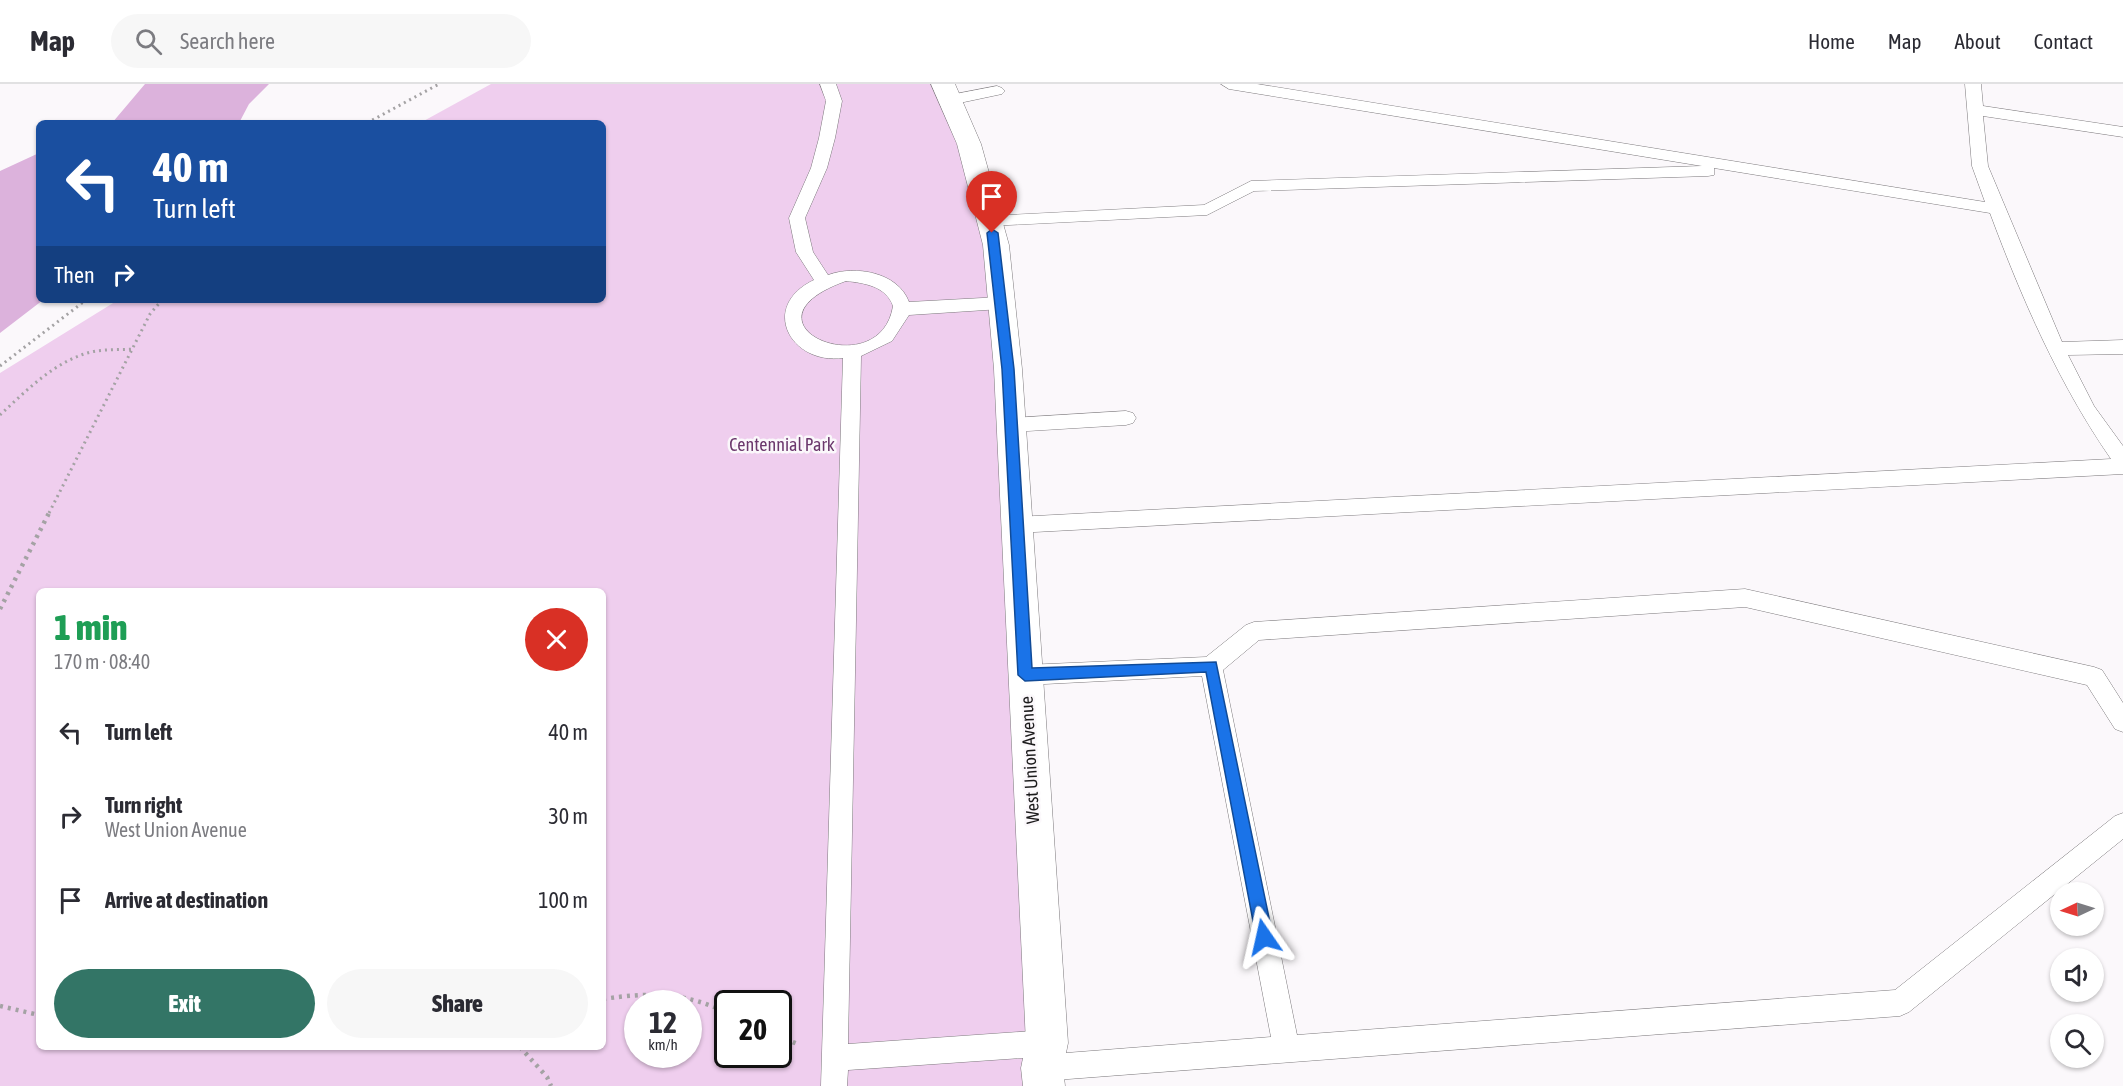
<!DOCTYPE html>
<meta charset="utf-8">
<style>
:root{--surface:#fff;--page:#f7f7f7;--text:#2b2b33;--muted:#7c7c81;--line:#e1e1e2;--accent:#337566}
body{margin:0;font-family:"Asap Condensed",sans-serif;background:var(--page);color:var(--text);height:100vh;display:flex;flex-direction:column;font-size:22px;white-space:nowrap}
*{box-sizing:border-box;margin:0}
p{font-size:20px;color:var(--muted)}
.icon{flex:none;width:33px;height:33px;fill:none;stroke:currentColor;stroke-width:2;stroke-linecap:round;stroke-linejoin:round}
.map{position:relative;flex:1;overflow:hidden}
.sheet{position:absolute;left:36px;top:504px;width:570px;height:462px;display:flex;flex-direction:column;background:var(--surface);border-radius:9px;box-shadow:0 2px 4px #0004}
.sheet>*{flex:none}
.top-card{position:absolute;left:36px;top:36px;width:570px;height:183px;border-radius:9px;box-shadow:0 2px 4px #0004;background:#1a4fa0;color:#fff;overflow:hidden}
.needle{width:39px;rotate:266deg}
.tools{position:absolute;left:2050px;top:798px;display:grid;gap:12px}
.tools a{display:grid;place-items:center;width:54px;height:54px;border-radius:50%;background:var(--surface);box-shadow:0 2px 4px #0004;font-size:30px}
.speed{position:absolute;left:624px;top:906px;display:flex;gap:12px;font-size:30px;font-weight:700;text-align:center}
.speed>*{display:grid;place-content:center;width:78px;height:78px;border-radius:50%;background:var(--surface);box-shadow:0 2px 4px #0004;line-height:1}
.speed small{font-size:15px;font-weight:400}
.speed .limit{border:3px solid #111;border-radius:9px;background:#fff;color:#111}
.pin{position:absolute;display:grid;place-items:center;width:51px;height:51px;color:#fff;margin:-62px -26px;border-radius:50% 50% 50% 0;rotate:-45deg;box-shadow:0 0 6px #0007}
.pin .icon{rotate:45deg}
.me{position:absolute;width:66px;margin:-33px;rotate:349deg;stroke-linejoin:round;filter:drop-shadow(0 0 4px #0008)}
.turn{display:flex;align-items:center;gap:21px;height:126px;padding:0 18px;font-size:27px}
.turn .icon{width:78px;height:78px;stroke-width:2.5}
.turn b{display:block;font-size:42px;line-height:51px}
.then{display:flex;align-items:center;height:57px;padding:0 18px;background:#0003;gap:12px;font-size:22px}
.round{display:grid;place-items:center;flex:none;width:63px;height:63px;border-radius:32px;background:var(--page)}
.overview{display:flex;align-items:center;justify-content:space-between;height:102px;padding:0 18px}
h1{font-size:36px;font-weight:800;line-height:45px;color:#1e9e55}
.action{display:flex;gap:12px;margin-top:auto;padding:12px 18px}
.action a{flex:1;height:69px;border-radius:36px;background:var(--accent);color:#fff;font-size:24px;font-weight:800;line-height:69px;text-align:center}
.action a+a{background:var(--page);color:var(--text)}
ul{padding:0;list-style:none}
li{display:flex;align-items:center;gap:18px;height:84px;padding:0 18px}
li div{flex:1}
li b{display:block;font-size:22px}
li em{font-style:normal}
header{display:flex;align-items:center;gap:36px;box-sizing:border-box;height:84px;padding:0 30px;background:var(--surface);border-bottom:2px solid var(--line)}
header strong{font-size:28px}
nav{display:flex;gap:33px;margin-inline-start:auto;font-size:21px}
.search{width:420px;height:54px;background:var(--page);display:flex;align-items:center;gap:15px;box-sizing:border-box;padding:0 21px;border-radius:33px;color:var(--muted);font-size:22px}
.map>svg:first-child{display:block}
.green{fill:#efceee;fill-rule:evenodd}
.water{fill:#dcb2dc}
.lines{fill:none;stroke-linecap:round;stroke-linejoin:round}
.service-casing{stroke:#7c797c;stroke-width:1}
.tertiary-casing{stroke:#7c797c;stroke-width:1}
.path-far1{stroke:#a4a2a4;stroke-width:3;stroke-dasharray:2 4;stroke-linecap:butt}
.path{stroke:#a4a2a4;stroke-width:4.5;stroke-dasharray:3 5;stroke-linecap:butt}
.service{fill:#fff;fill-rule:evenodd}
.tertiary{fill:#fff;fill-rule:evenodd}
.route{fill:#1a73e8;stroke:#114b97;stroke-width:1.5}
.labels{text-anchor:middle;stroke-width:5;stroke-linejoin:round;paint-order:stroke}
.park-label{font-size:18px;fill:#6c386d;stroke:#fbf8fb}
.street-label{font-size:18px;fill:#1b1a1b;stroke:#fbf8fb}
</style>
<header>
<strong>Map</strong>
<div class="search"><svg class="icon" aria-label="search" viewBox="0 0 24 24"><circle cx="10" cy="10" r="6"/><path d="M15 15l6 6"/></svg>Search here</div>
<nav><a>Home</a><a>Map</a><a>About</a><a>Contact</a></nav>
</header>
<div class="map">
<svg width="2123" height="1002" viewBox="0 0 2123 1002">
<rect width="100%" height="100%" fill="#fbf8fb"/>
<path class="green" d="M491 0H940L989 137 1044 1002H0V289L118 216H603V39H420ZM39 507H603V963H39ZM638 920H688V970H638ZM728 920H778V970H728Z"/>
<path class="water" d="M145 0H269L249 20 239 39H112Z
M39 69V216H43L0 249V87Z"/>
<g class="lines">
<defs>
<path id="service" d="M820 0H836L842 17 835 54 827 84 805 134 813 168 828 191C855 181 898 188 909 218L1001 213 1010 219 1001 225 909 231 892 257 861 272 848 960 1047 946 1056 950 1060 959 1053 970 1271 953 1202 592 1025 601 1017 598 1014 591 1017 584 1025 581 1206 573 1246 541 1254 538 1745 505 2094 583 2102 586 2123 619V648L2115 645 2087 601 1745 523 1259 556 1223 586 1297 951 1895 906 2115 732 2123 729V755L1909 928 1900 932 1042 997 1033 993 1029 984 1033 975 1036 973 848 986 847 1002H821L843 274C790 281 759 222 814 196L796 168 789 134 811 84 819 54 826 17ZM846 197C864 199 886 202 893 222 880 304 728 239 846 197Z
M1221 0H1257L1985 118 1972 82 1965 0H1981L1983 22 2123 43V53L1983 32 1988 82 2062 258 2123 256V270L2068 271 2094 322 2123 362V390L1016 449 1009 447 1006 441 1009 435 1016 433 2111 375C2059 300 2022 215 1990 129L1714 84V91L1708 92 1254 107 1207 131 989 142 981 137 989 132 1204 121 1251 97 1702 82 1229 5Z
M997 2 1002 4 1005 7 1002 10 950 21 942 16 950 11Z
M1126 327 1133 329 1136 334 1133 339 1126 341 1011 348 1004 346 1001 341 1004 336 1011 334Z"/>
<path id="tertiary" d="M931 0H955L981 60 1009 161 1022 285 1068 959 1063 984 1065 1002H1023L1021 984 1026 959 994 285 983 161 957 60Z"/>
</defs>
<use href="#service" class="service-casing"/>
<use href="#tertiary" class="tertiary-casing"/>
<path class="path-far1" d="M367 39 439 0
M0 282 86 216
M0 331C27 306 55 277 91 268 105 265 119 266 133 265
M49 429 150 230 162 216"/>
<path class="path" d="M0 525 50 427
M603 915C651 908 684 908 728 929
M0 922 39 931
M778 952 800 961
M520 963 547 993 551 1002"/>
<use href="#service" class="service"/>
<use href="#tertiary" class="tertiary"/>
</g>
<path class="route" d="M992 145 998 149 1014 285 1032 584 1216 578 1273 853 1270 858 1264 861 1259 858 1256 853 1206 588 1025 597 1018 591 1002 285 987 149Z"/>
<g class="labels">
<g class="park-label">
<text x="782" y="367">Centennial Park</text>
</g>
<g class="street-label">
<text transform="translate(1030 676) rotate(-93)" y="6">West Union Avenue</text>
</g>
</g>
</svg>
<div class="tools">
<a><svg class="needle" viewBox="-14 -14 28 28"><path d="M0-13l5 13h-10z" fill="#e53935"/><path d="M0 13l5-13h-10z" fill="#7c7c81"/></svg></a>
<a><svg class="icon" aria-label="sound" viewBox="0 0 24 24"><path d="M4 9h4l5-4v14l-5-4H4zM17 9q2 3 0 6"/></svg></a>
<a><svg class="icon" aria-label="search" viewBox="0 0 24 24"><circle cx="10" cy="10" r="6"/><path d="M15 15l6 6"/></svg></a>
</div>
<div class="speed"><div>12<small>km/h</small></div><div class="limit">20</div></div>
<div class="pin" style="left:992px;top:149px;background:#d93025"><svg class="icon" aria-label="arrive" viewBox="0 0 24 24"><path d="M6 21V4h12l-3 4 3 4H6"/></svg></div>
<svg class="me" style="left:1264px;top:853px" viewBox="-20 -20 40 40"><path d="M0-17L14 15 0 8-14 15z" fill="#1a73e8" stroke="#fff" stroke-width="4"/></svg>
<div class="top-card">
<div class="turn"><svg class="icon" aria-label="left" viewBox="0 0 24 24"><path d="M17 20v-9H6M10 6l-5 5 5 5"/></svg><div><b>40 m</b>Turn left</div></div>
<div class="then">Then<svg class="icon" aria-label="right" viewBox="0 0 24 24"><path d="M7 20v-9h11M14 6l5 5-5 5"/></svg></div>
</div>
<section class="sheet">
<div class="overview"><div><h1>1 min</h1><p>170 m · 08:40</p></div><a class="round" style="background:#d93025;color:#fff"><svg class="icon" aria-label="close" viewBox="0 0 24 24"><path d="M6 6l12 12M18 6L6 18"/></svg></a></div>
<ul>
<li><svg class="icon" aria-label="left" viewBox="0 0 24 24"><path d="M17 20v-9H6M10 6l-5 5 5 5"/></svg><div><b>Turn left</b></div><em>40 m</em></li>
<li><svg class="icon" aria-label="right" viewBox="0 0 24 24"><path d="M7 20v-9h11M14 6l5 5-5 5"/></svg><div><b>Turn right</b><p>West Union Avenue</p></div><em>30 m</em></li>
<li><svg class="icon" aria-label="arrive" viewBox="0 0 24 24"><path d="M6 21V4h12l-3 4 3 4H6"/></svg><div><b>Arrive at destination</b></div><em>100 m</em></li>
</ul>
<div class="action"><a>Exit</a><a>Share</a></div>
</section>
</div>
